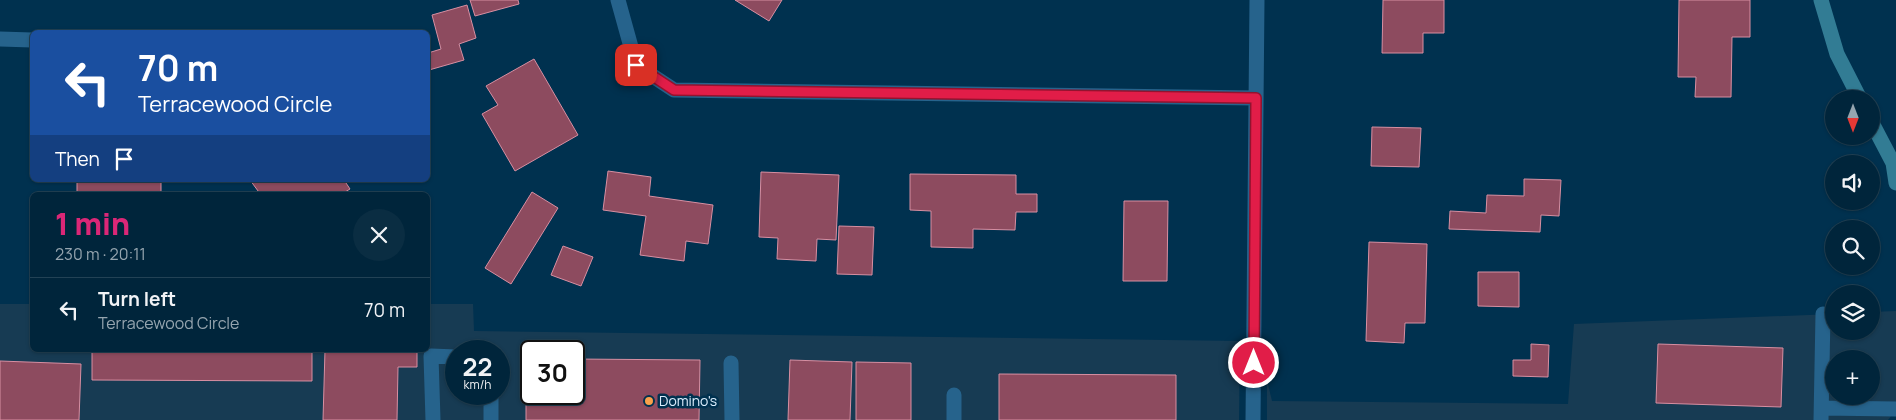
<!DOCTYPE html>
<meta charset="utf-8">
<style>
:root{--surface:#00253b;--page:#0a2d42;--text:#f1f3f6;--muted:#95a5af;--line:#224255;--accent:#db2777}
body{margin:0;font-family:Manrope,sans-serif;background:var(--page);color:var(--text);height:100vh;display:flex;flex-direction:column;font-size:19px;white-space:nowrap}
*{box-sizing:border-box;margin:0}
p{font-size:16px;color:var(--muted)}
.icon{flex:none;width:28px;height:28px;fill:none;stroke:currentColor;stroke-width:2;stroke-linecap:round;stroke-linejoin:round}
.map{position:relative;flex:1;overflow:hidden}
.details{position:absolute;left:30px;top:192px;width:400px;height:160px;display:flex;flex-direction:column;background:var(--surface);border-radius:8px;box-shadow:0 1px 4px #0004,0 0 0 1px var(--line)}
.details>*{flex:none}
.banner{position:absolute;left:30px;top:30px;width:400px;height:152px;border-radius:8px;box-shadow:0 1px 4px #0004,0 0 0 1px var(--line);background:#1a4fa0;color:#fff;overflow:hidden}
.needle{width:32px;rotate:180deg}
.tools{position:absolute;left:1825px;top:90px;display:grid;gap:10px}
.tools a{display:grid;place-items:center;width:55px;height:55px;border-radius:50%;background:var(--surface);box-shadow:0 1px 4px #0004,0 0 0 1px var(--line);font-size:25px}
.speed{position:absolute;left:445px;top:340px;display:flex;gap:10px;font-size:25px;font-weight:700;text-align:center}
.speed>*{display:grid;place-content:center;width:65px;height:65px;border-radius:50%;background:var(--surface);box-shadow:0 1px 4px #0004,0 0 0 1px var(--line);line-height:1}
.speed small{font-size:12px;font-weight:400}
.speed .limit{border:2px solid #111;border-radius:8px;background:#fff;color:#111}
.pin{position:absolute;display:grid;place-items:center;width:42px;height:42px;color:#fff;margin:-21px;border-radius:10px;box-shadow:0 2px 8px #0006}
.me{position:absolute;width:55px;margin:-28px;rotate:0deg;stroke-linejoin:round;filter:drop-shadow(0 0 4px #0008)}
.turn{display:flex;align-items:center;gap:18px;height:105px;padding:0 25px;font-size:22px}
.turn .icon{width:65px;height:65px;stroke-width:2.5}
.turn b{display:block;font-size:35px;line-height:42px}
.then{display:flex;align-items:center;height:48px;padding:0 25px;background:#0003;gap:10px;font-size:19px}
.round{display:grid;place-items:center;flex:none;width:52px;height:52px;border-radius:26px;background:var(--page)}
.overview{display:flex;align-items:center;justify-content:space-between;height:85px;padding:0 25px}
h1{font-size:30px;font-weight:800;line-height:38px;color:var(--accent)}
ul{padding:0;list-style:none}
li{display:flex;align-items:center;gap:15px;height:65px;padding:0 25px;border-top:1px solid var(--line)}
li div{flex:1}
li b{display:block;font-size:19px}
li em{font-style:normal}
.map>svg:first-child{display:block}
.built{fill:#173b53;fill-rule:evenodd}
.building{fill:#8d4b5f;stroke:#d78fa2}
.lines{fill:none;stroke-linecap:round;stroke-linejoin:round}
.lane{stroke:#26638c;stroke-width:15}
.street{stroke:#26638c;stroke-width:15}
.secondary{stroke:#327c94;stroke-width:15}
.route-casing{stroke:#92132f;stroke-width:12}
.route{stroke:#e11d48;stroke-width:9}
.poi-dot{fill:#f8a04b;stroke:#00314f;stroke-width:2}
.labels{text-anchor:middle;stroke-width:5;stroke-linejoin:round;paint-order:stroke}
.poi-label{font-size:14px;fill:#dceefd;stroke:#00314f;text-anchor:start}
</style>
<div class="map">
<svg width="1896" height="420" viewBox="0 0 1896 420">
<rect width="100%" height="100%" fill="#00314f"/>
<path class="built" d="M0 304H32V350H428V304H473L474 331 1240 341 1239 420H0ZM456 351H499V394H456ZM531 351H574V394H531Z
M1896 311V410L1888 420H1267V380L1272 401 1568 404 1574 324 1834 314V331H1871V312ZM1834 359H1871V396H1834Z"/>
<path class="building" d="M470 0H518L519 4 475 16Z
M735 0H782L769 21Z
M1383 0H1444V33H1423V53H1382Z
M1679 0H1750V37H1732L1731 97H1695L1696 77H1678Z
M467 5 476 38 459 44 464 60 429 70 428 53 441 49 432 15Z
M534 59 578 135 515 171 482 114 498 105 486 86Z
M1372 127 1421 128 1419 167 1371 166Z
M608 171 651 177 649 196 713 205 708 244 686 241 684 261 640 255 646 216 603 210Z
M761 172 839 175 836 240 817 239 816 261 777 259 778 238 759 237Z
M910 174 1016 175V194H1037V212H1016L1015 230 973 229V248L931 247V211L910 210Z
M1524 179 1561 180 1559 216 1541 215 1540 232 1449 229 1450 211 1486 213 1487 195 1524 196Z
M77 180H161V192L140 193V195H77Z
M250 180H344L350 189 340 195H261Z
M532 192 558 208 511 284 485 268Z
M1124 201H1168L1167 281H1123Z
M839 226 874 227 872 275 837 274Z
M1369 242 1427 244 1425 323H1405L1404 343 1366 341Z
M563 246 593 257 581 286 551 275Z
M1478 272H1519V307L1478 306Z
M1531 344 1549 345 1548 377 1513 376V360H1531Z
M1658 344 1783 348 1781 407 1656 403Z
M92 350H312V381L92 380Z
M325 350H417V367H398L397 420H323Z
M526 359H531V394H574V359L700 360 699 420H526Z
M790 360 852 362 850 420H788Z
M0 361 81 364 79 420H0Z
M856 362 911 363V420H856Z
M999 374 1176 375V420H999Z"/>
<g class="lines">
<path class="lane" d="M731 363 732 420
M491 394V420
M1822 408 1896 409
M433 420 431 356 456 357
M954 420V395
M1821 420 1823 314"/>
<path class="street" d="M618 0 636 65 674 90 1256 98
M0 39 32 40
M1253 420 1257 0"/>
<path class="secondary" d="M1821 0 1837 54 1860 99
M1871 121 1893 163 1896 183"/>
</g>
<g class="lines">
<defs>
<path id="route" d="M636 65 674 90 1256 98 1254 363"/>
</defs>
<use href="#route" class="route-casing"/>
<use href="#route" class="route"/>
</g>
<circle class="poi-dot" cx="649" cy="401" r="5"/>
<g class="labels">
<g class="poi-label">
<text x="659" y="406">Domino's</text>
</g>
</g>
</svg>
<div class="tools">
<a><svg class="needle" viewBox="-14 -14 28 28"><path d="M0-13l5 13h-10z" fill="#e53935"/><path d="M0 13l5-13h-10z" fill="#95a5af"/></svg></a>
<a><svg class="icon" aria-label="sound" viewBox="0 0 24 24"><path d="M4 9h4l5-4v14l-5-4H4zM17 9q2 3 0 6"/></svg></a>
<a><svg class="icon" aria-label="search" viewBox="0 0 24 24"><circle cx="10" cy="10" r="6"/><path d="M15 15l6 6"/></svg></a>
<a><svg class="icon" aria-label="layers" viewBox="0 0 24 24"><path d="M12 4l9 5-9 5-9-5zM3 14l9 5 9-5"/></svg></a>
<a>+</a>
</div>
<div class="speed"><div>22<small>km/h</small></div><div class="limit">30</div></div>
<div class="pin" style="left:636px;top:65px;background:#d93025"><svg class="icon" aria-label="arrive" viewBox="0 0 24 24"><path d="M6 21V4h12l-3 4 3 4H6"/></svg></div>
<svg class="me" style="left:1254px;top:363px" viewBox="-20 -20 40 40"><circle r="17" fill="#e11d48" stroke="#fff" stroke-width="3"/><path d="M0-11L8 9 0 5-8 9z" fill="#fff"/></svg>
<div class="banner">
<div class="turn"><svg class="icon" aria-label="left" viewBox="0 0 24 24"><path d="M17 20v-9H6M10 6l-5 5 5 5"/></svg><div><b>70 m</b>Terracewood Circle</div></div>
<div class="then">Then<svg class="icon" aria-label="arrive" viewBox="0 0 24 24"><path d="M6 21V4h12l-3 4 3 4H6"/></svg></div>
</div>
<section class="details">
<div class="overview"><div><h1>1 min</h1><p>230 m · 20:11</p></div><a class="round"><svg class="icon" aria-label="close" viewBox="0 0 24 24"><path d="M6 6l12 12M18 6L6 18"/></svg></a></div>
<ul>
<li><svg class="icon" aria-label="left" viewBox="0 0 24 24"><path d="M17 20v-9H6M10 6l-5 5 5 5"/></svg><div><b>Turn left</b><p>Terracewood Circle</p></div><em>70 m</em></li>
</ul>
</section>
</div>
